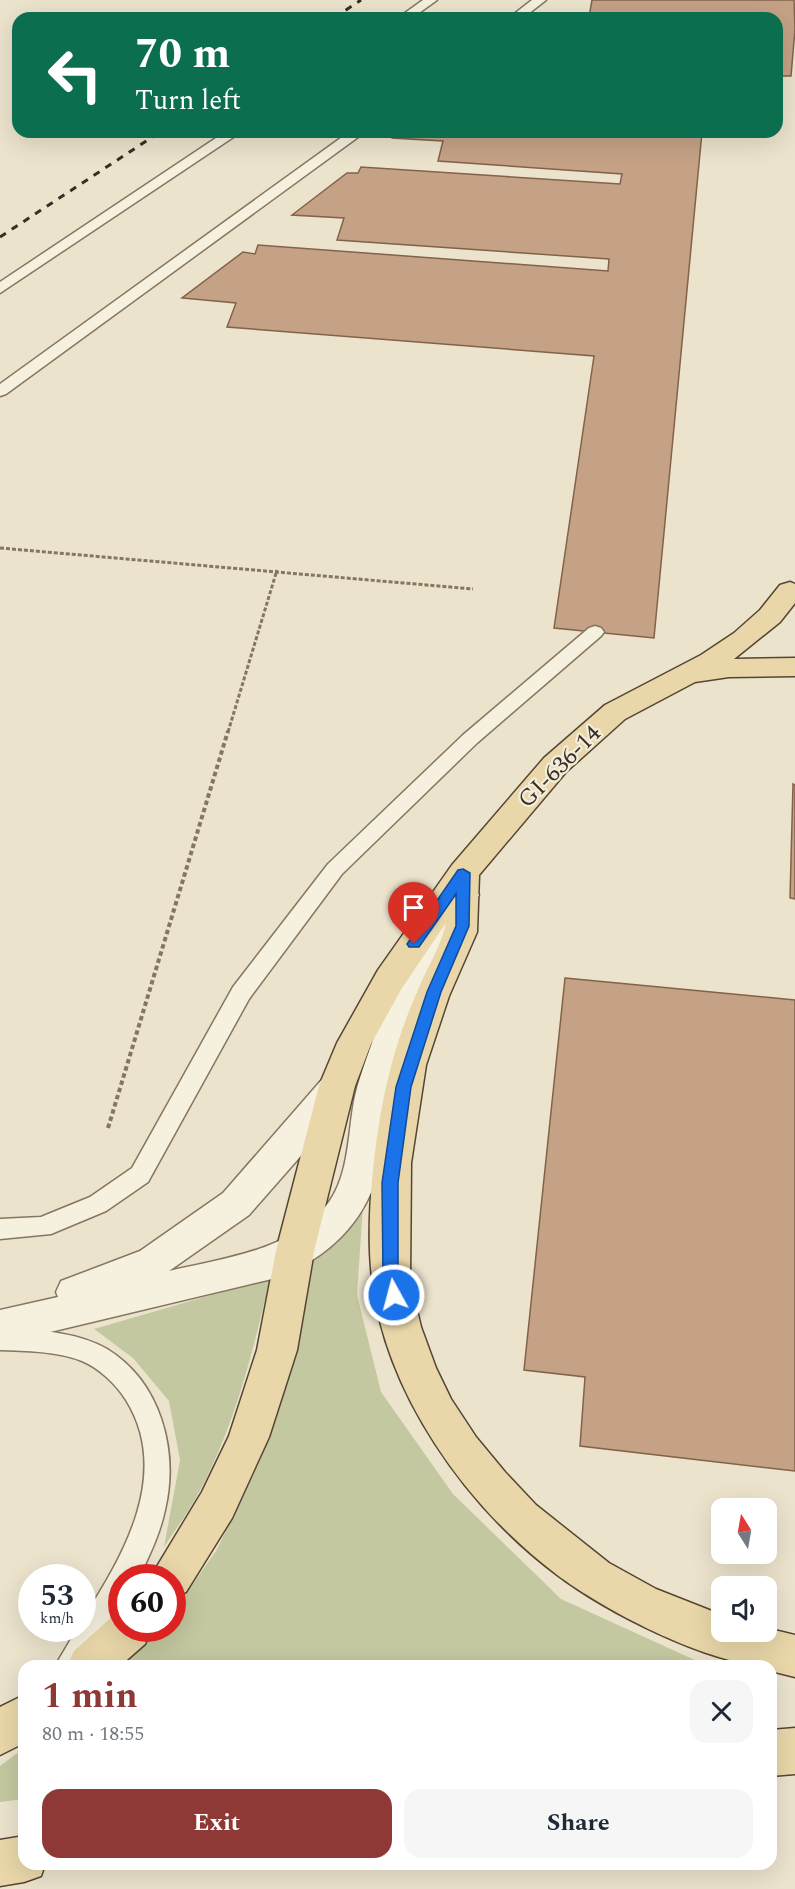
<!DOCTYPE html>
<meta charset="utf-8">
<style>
:root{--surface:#fff;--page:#f6f6f7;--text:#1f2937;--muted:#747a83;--accent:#8f3937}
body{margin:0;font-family:Spectral,serif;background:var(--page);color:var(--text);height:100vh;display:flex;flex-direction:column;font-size:22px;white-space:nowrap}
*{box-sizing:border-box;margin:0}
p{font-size:20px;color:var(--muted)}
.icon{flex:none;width:33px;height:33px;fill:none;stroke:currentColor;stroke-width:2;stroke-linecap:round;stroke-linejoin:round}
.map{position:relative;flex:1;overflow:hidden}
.panel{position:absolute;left:18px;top:1660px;width:759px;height:210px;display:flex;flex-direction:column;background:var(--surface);border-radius:18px;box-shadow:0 6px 24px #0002}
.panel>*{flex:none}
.hud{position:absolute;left:12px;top:12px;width:771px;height:126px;border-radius:18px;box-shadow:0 6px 24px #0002;background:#0b6e4f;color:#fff;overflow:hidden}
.needle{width:39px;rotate:349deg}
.controls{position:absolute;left:711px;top:1498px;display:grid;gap:12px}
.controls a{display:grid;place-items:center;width:66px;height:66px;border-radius:12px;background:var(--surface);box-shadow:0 6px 24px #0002;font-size:30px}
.speed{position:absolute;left:18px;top:1564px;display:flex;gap:12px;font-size:30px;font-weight:700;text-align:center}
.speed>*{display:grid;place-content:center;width:78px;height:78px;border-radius:50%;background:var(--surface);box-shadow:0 6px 24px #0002;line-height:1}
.speed small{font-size:15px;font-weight:400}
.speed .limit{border:9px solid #d22;background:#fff;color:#111}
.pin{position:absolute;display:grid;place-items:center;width:51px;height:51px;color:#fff;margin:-62px -26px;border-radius:50% 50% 50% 0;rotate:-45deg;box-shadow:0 0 6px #0007}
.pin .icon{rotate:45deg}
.me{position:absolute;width:66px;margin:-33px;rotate:353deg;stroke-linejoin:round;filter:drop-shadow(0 0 4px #0008)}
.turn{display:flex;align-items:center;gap:21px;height:126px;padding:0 24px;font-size:27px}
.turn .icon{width:78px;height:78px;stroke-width:2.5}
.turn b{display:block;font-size:42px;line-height:51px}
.round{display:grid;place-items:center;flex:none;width:63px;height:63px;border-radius:18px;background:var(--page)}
.summary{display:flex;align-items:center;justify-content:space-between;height:102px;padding:0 24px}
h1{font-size:36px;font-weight:700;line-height:45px;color:var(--accent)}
.primary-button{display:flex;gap:12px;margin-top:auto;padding:12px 24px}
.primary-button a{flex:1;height:69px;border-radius:18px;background:var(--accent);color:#fff;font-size:24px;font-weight:700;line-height:69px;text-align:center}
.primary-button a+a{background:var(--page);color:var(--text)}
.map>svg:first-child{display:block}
.green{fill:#c3c8a0}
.building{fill:#c5a286;stroke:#836249;stroke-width:1.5}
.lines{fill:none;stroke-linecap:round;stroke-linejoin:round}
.lane-casing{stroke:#867661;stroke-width:3}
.street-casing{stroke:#867661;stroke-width:3}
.primary-casing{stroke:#554535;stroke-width:3}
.path-far1{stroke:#867661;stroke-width:3;stroke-dasharray:4 2;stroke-linecap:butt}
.path{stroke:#867661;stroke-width:4;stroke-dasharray:4.5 3;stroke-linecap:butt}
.lane{fill:#f6f0de;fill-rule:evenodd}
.street{fill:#f6f0de;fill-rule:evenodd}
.primary{fill:#e9d7a9;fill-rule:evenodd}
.rail{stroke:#392e23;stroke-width:3;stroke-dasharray:7 7;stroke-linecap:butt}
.route{fill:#1a73e8;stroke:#114b97;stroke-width:1.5}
.labels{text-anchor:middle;stroke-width:4.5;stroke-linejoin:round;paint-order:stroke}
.street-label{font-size:24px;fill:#392e23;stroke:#f3eddb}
</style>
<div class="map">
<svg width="795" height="1889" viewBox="0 0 795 1889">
<rect width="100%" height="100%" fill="#ebe3cc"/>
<path class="green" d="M363 1205 357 1295 381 1392 453 1494 561 1599 708 1666H122L160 1629H172L173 1612 216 1551 261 1459 293 1358 313 1256Z
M270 1278C253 1352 234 1429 197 1496 187 1514 175 1530 164 1547L180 1460 169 1401 133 1358 94 1329Z
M24 1748V1799L0 1802V1766Z"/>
<path class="building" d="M592 0H794L795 29 791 76H777V18L589 17Z
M401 132H702L654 638 554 628 594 356 227 327 236 303 182 298 243 252 255 254 258 245 608 271 609 259 337 240 344 218 292 215 347 173H358L361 167 620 184 622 174 438 161 443 141 393 138Z
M793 784 795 785V899L790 898Z
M565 978 795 1000V1471L580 1446 585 1377 524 1370Z"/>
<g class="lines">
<defs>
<path id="lane" d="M423 0H437L412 18H398Z
M532 0H546L523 18H509Z
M225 132H241L0 293V282Z
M349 132H365L6 394 0 396V384Z
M595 626 601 628 604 632 601 636 477 743 342 874 249 999 148 1182 106 1211 51 1234 0 1239V1219L41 1217 90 1197 132 1168 233 987 328 864 463 735 589 628Z
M0 1328C35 1330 76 1331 107 1349 161 1382 179 1451 165 1510 160 1534 149 1556 139 1578H122V1608L85 1666H55L77 1629H82V1620C123 1557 172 1474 126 1400 116 1384 99 1368 82 1361 57 1351 26 1351 0 1350Z"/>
<path id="street" d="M463 883 474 887 479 895C452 943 424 989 407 1042 401 1060 394 1079 390 1098 385 1120 385 1144 380 1166 366 1223 327 1260 272 1279L0 1344V1310L58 1297 56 1292 61 1281 140 1251 223 1193 325 1076 337 1072 349 1076 355 1086 313 1142 249 1215 169 1271C224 1258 293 1251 329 1202 349 1174 348 1134 354 1101 358 1081 366 1060 373 1040 392 985 422 937 452 887Z"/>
<path id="primary" d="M790 582 795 584V603L780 622 734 659 795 658V676L729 677 695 682 625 719 566 772 479 875 477 932 449 996 426 1065 411 1163 410 1281 421 1327 436 1368 451 1399 476 1437 505 1472 536 1505 609 1563 656 1589 722 1615V1632H766V1628L795 1635V1677L771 1671V1666C710 1666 605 1611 556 1574 466 1506 385 1393 372 1278 365 1220 375 1124 391 1067 398 1039 408 1012 420 985 429 964 441 946 446 923L402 988 371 1044 355 1086 314 1251 297 1350 269 1437 232 1518 186 1592 172 1597V1578H150L202 1492 229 1436 257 1350 276 1251 319 1086 337 1043 378 970 452 865 544 758 605 705 701 655 734 633 760 610 780 585Z
M122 1612V1629H152L145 1644 120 1666H67L74 1651 115 1614Z
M24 1695V1743L0 1755V1707Z
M795 1728V1774L771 1776V1730Z
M24 1836V1864H45L41 1876 24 1882 0 1886V1840Z"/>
</defs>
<use href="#lane" class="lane-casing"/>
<use href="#street" class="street-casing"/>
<use href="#primary" class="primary-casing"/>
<path class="path-far1" d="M0 548 473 589
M228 732 277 570"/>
<path class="path" d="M108 1128 228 731"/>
<use href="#lane" class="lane"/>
<use href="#street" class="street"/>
<use href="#primary" class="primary"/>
<path class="rail" d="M334 18 361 0
M0 237 160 132"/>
</g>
<path class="route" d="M463 869 470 873 469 926 441 992 411 1087 398 1183V1278L402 1295 400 1300H388L383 1278 382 1183 396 1087 427 992 456 926V894L419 947H409L407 944 458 870Z"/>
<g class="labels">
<g class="street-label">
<text transform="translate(559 766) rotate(-45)" y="8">GI-636-14</text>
</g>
</g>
</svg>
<div class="controls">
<a><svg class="needle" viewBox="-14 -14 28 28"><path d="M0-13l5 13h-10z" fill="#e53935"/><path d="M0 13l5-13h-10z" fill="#747a83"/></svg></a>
<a><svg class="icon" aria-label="sound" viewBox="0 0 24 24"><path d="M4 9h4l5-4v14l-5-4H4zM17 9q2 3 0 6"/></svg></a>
</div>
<div class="speed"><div>53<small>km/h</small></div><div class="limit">60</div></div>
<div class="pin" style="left:414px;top:944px;background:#d93025"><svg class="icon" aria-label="arrive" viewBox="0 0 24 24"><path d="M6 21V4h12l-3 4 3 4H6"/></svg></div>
<svg class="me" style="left:394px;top:1295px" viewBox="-20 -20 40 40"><circle r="17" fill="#1a73e8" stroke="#fff" stroke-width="3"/><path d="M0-11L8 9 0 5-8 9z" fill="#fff"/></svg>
<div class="hud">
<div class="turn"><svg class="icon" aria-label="left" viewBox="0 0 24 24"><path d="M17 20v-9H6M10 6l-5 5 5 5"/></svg><div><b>70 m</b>Turn left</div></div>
</div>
<section class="panel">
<div class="summary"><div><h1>1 min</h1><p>80 m · 18:55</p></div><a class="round"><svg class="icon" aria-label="close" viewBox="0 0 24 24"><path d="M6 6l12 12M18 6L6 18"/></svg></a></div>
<div class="primary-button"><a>Exit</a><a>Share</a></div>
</section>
</div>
